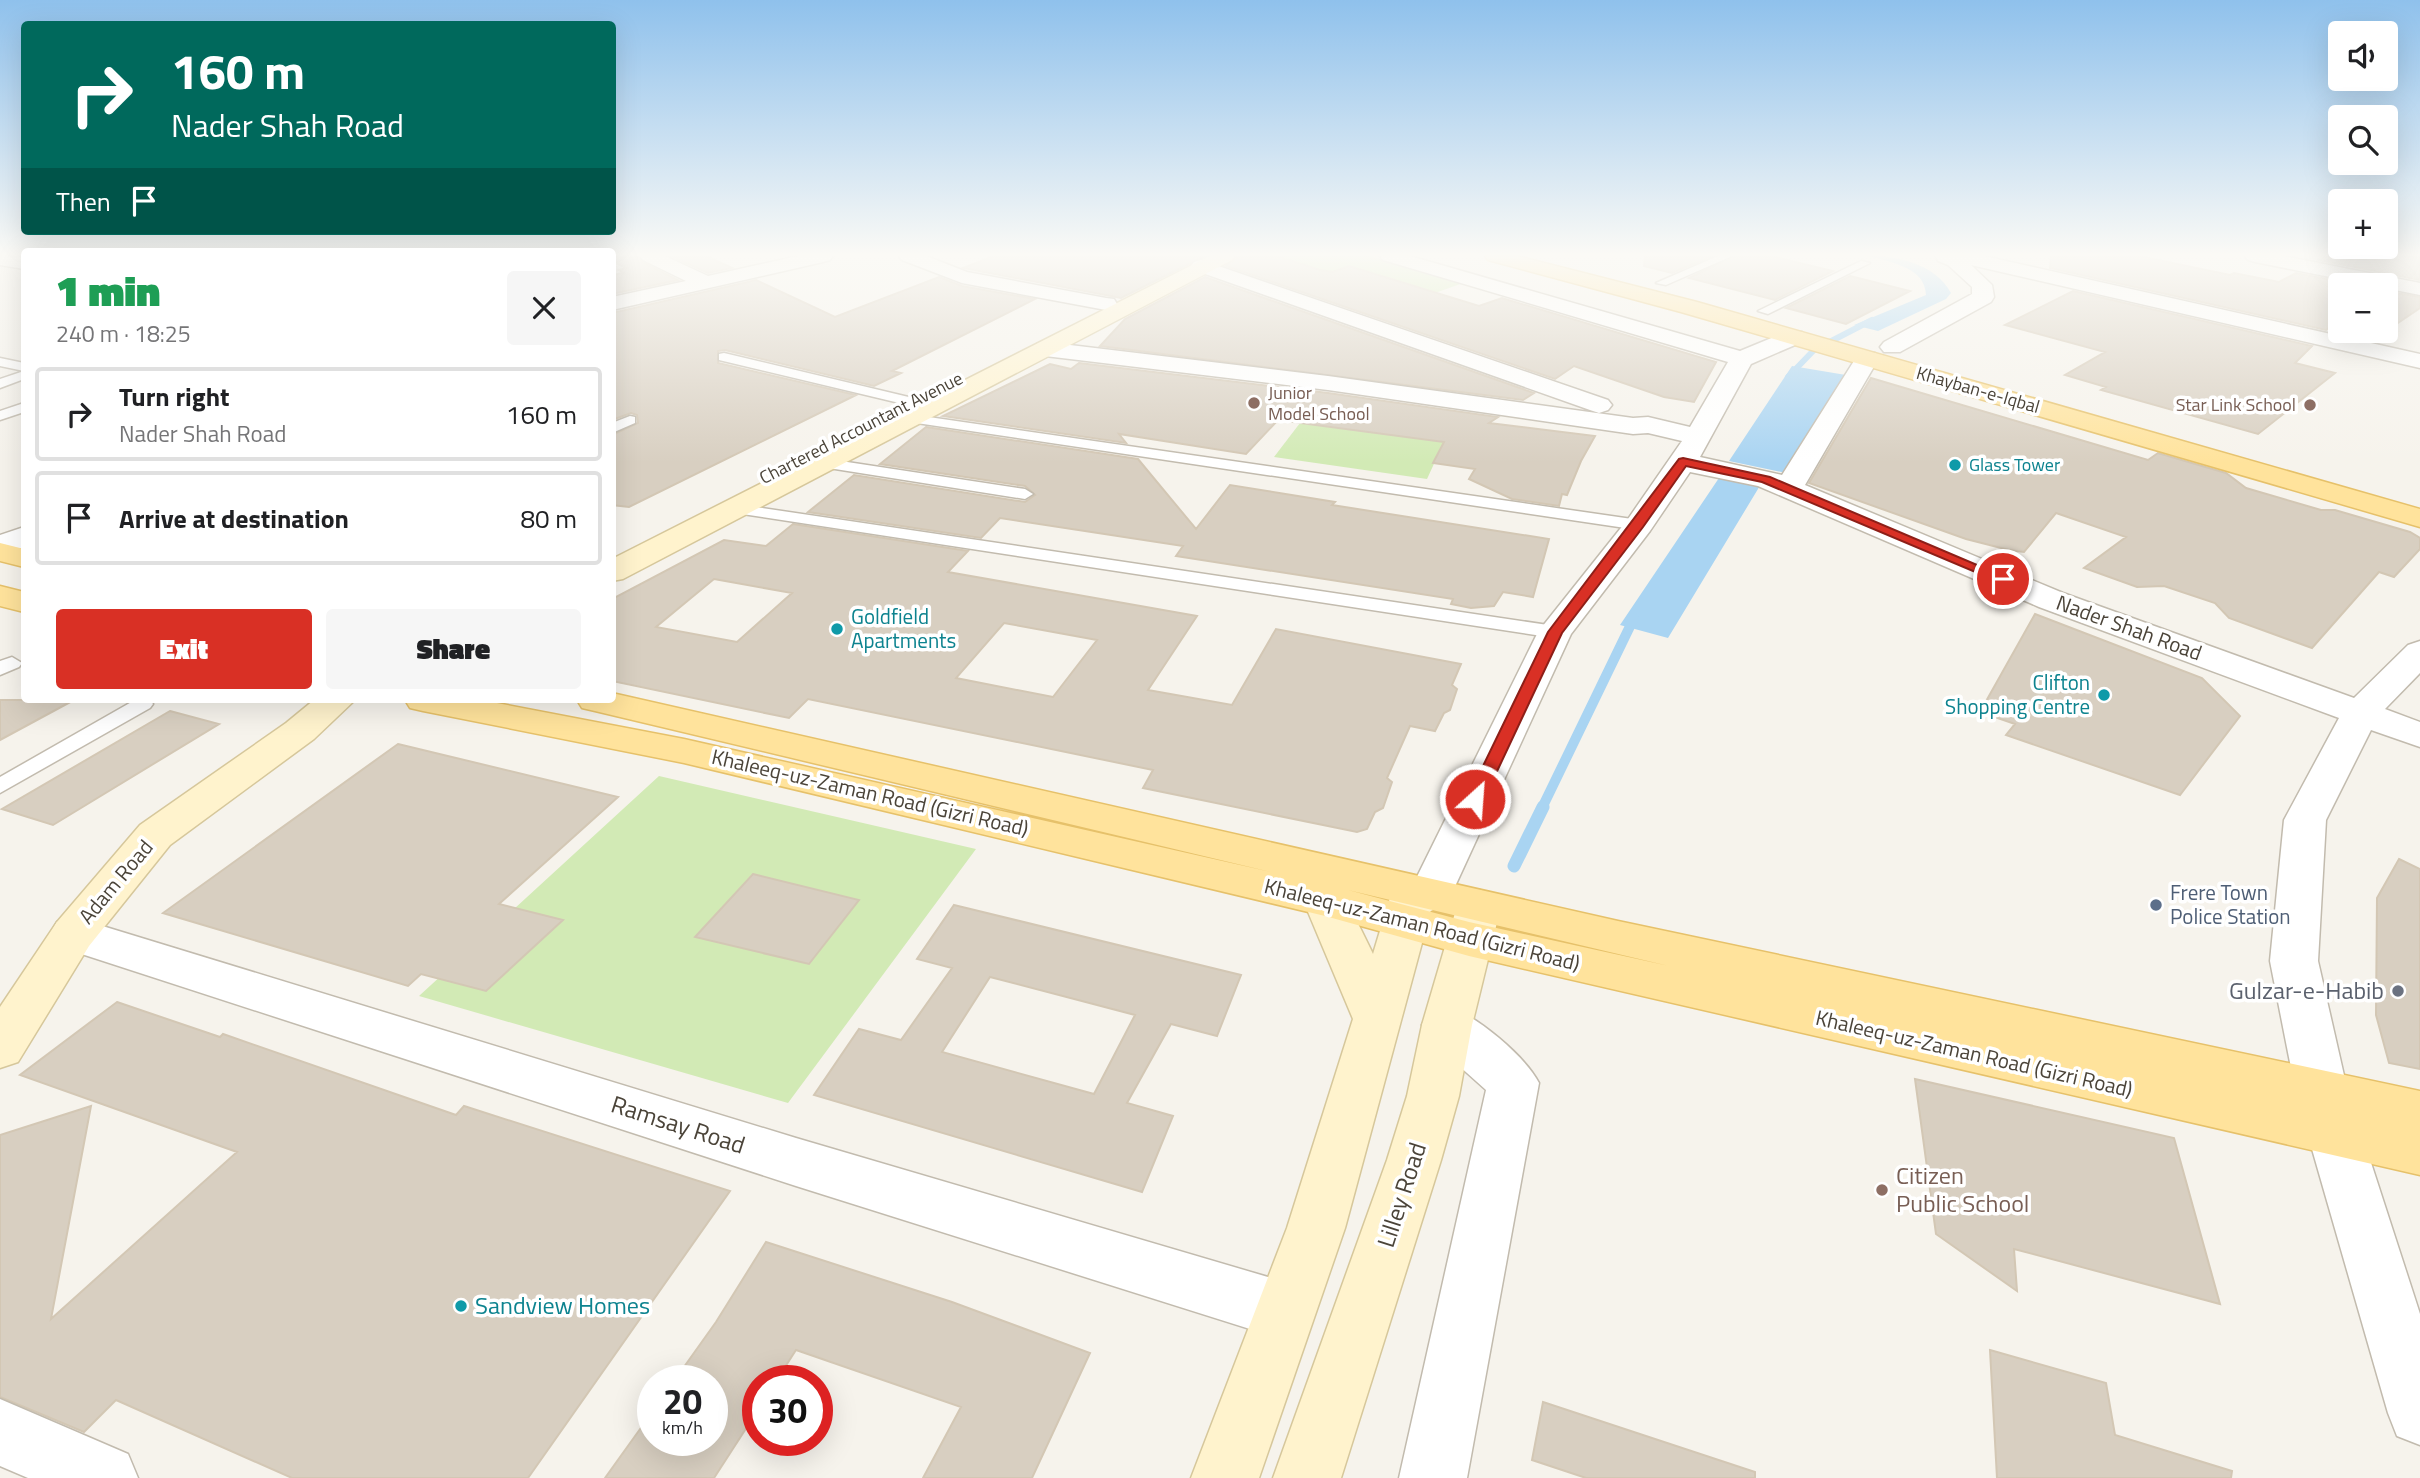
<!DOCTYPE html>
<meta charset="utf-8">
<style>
:root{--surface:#fff;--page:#f6f6f6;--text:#202124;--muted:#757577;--line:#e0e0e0;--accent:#d93025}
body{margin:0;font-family:"Titillium Web",sans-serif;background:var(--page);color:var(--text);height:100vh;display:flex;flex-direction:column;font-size:26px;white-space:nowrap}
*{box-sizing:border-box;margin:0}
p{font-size:23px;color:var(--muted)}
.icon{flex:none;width:38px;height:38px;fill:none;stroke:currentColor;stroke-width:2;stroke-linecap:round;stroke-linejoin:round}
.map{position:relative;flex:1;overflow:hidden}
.drawer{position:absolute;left:21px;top:248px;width:595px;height:455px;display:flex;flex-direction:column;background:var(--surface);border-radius:7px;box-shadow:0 7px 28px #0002}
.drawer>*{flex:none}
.guide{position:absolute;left:21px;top:21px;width:595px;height:214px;border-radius:7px;box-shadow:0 7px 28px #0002;background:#00695c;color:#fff;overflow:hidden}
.fabs{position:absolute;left:2328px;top:21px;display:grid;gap:14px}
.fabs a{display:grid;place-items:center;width:70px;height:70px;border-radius:7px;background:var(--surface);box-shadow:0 7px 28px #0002;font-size:35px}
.speed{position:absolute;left:637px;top:1365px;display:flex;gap:14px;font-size:35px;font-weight:700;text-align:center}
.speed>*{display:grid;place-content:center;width:91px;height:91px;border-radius:50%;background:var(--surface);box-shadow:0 7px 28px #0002;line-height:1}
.speed small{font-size:18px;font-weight:400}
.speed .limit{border:10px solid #d22;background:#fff;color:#111}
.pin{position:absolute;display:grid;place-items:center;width:60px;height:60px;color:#fff;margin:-30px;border:4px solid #fff;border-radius:50%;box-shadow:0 2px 7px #0007}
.me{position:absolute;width:77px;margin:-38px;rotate:26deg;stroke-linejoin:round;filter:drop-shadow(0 0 5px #0008)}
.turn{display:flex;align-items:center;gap:24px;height:147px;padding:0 35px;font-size:32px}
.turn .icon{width:91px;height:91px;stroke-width:2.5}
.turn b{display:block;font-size:49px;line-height:60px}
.then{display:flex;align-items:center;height:66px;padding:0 35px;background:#0003;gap:14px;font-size:26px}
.round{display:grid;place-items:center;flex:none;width:74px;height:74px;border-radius:7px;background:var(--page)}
.summary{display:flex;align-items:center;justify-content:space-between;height:119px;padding:0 35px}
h1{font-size:42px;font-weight:800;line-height:52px;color:#1e9e55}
.action{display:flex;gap:14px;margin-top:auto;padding:14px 35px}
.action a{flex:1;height:80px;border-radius:7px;background:var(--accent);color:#fff;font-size:28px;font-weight:800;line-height:80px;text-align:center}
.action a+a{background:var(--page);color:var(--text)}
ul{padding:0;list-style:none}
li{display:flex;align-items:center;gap:21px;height:94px;margin:0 14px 10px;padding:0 21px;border:4px solid var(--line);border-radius:7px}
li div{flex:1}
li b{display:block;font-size:26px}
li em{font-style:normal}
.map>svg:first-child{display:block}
.green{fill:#d2eab5}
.water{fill:#a9d4f2}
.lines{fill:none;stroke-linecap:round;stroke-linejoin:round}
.stream-far2{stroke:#a9d4f2;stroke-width:6}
.stream-far1{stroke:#a9d4f2;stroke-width:10}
.stream{stroke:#a9d4f2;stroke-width:13}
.building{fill:#d8cfc1;stroke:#d3c7b4;stroke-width:2;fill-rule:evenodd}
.lane-casing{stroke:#c2bbae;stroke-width:3}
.street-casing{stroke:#c2bbae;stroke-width:3}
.secondary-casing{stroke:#d6c79b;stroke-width:3}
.primary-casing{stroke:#e6c16a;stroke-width:3}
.lane{fill:#fff;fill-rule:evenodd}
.street{fill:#fff;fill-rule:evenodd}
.secondary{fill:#fff3cd;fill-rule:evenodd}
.primary{fill:#ffe39c;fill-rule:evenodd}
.route{fill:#d93025;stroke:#8d1f18;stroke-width:2}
.education-dot{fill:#8d6e63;stroke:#fff;stroke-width:2.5}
.culture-dot{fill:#0f9aa8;stroke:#fff;stroke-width:2.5}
.service-dot{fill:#5c6f8a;stroke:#fff;stroke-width:2.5}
.worship-dot{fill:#6b7280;stroke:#fff;stroke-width:2.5}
.labels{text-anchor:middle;stroke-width:7;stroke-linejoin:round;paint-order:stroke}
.far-street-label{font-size:18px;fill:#4b4439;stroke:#fff}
.far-education-label{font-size:18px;fill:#785e54;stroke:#fff;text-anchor:start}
.far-culture-label{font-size:18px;fill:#0d838f;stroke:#fff;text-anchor:start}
.culture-label{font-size:21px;fill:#0d838f;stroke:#fff;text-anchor:start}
.street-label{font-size:21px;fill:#4b4439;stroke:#fff}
.service-label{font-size:21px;fill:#4e5e75;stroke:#fff;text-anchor:start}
.near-worship-label{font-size:24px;fill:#5b616d;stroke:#fff;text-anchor:end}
.near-street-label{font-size:24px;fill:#4b4439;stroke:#fff}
.near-education-label{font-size:24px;fill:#785e54;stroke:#fff;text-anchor:start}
.near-culture-label{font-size:24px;fill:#0d838f;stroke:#fff;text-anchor:start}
</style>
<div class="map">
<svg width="2420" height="1478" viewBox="0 0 2420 1478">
<rect width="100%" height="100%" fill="#f6f3ec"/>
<path class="green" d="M1255 256H1370L1466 282 1370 316 1277 282 1299 263C1284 258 1271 261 1255 256Z
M1300 423 1444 442 1427 479 1274 457Z
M659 776 976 849 788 1103 419 996Z"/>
<path class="water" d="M1869 256C1899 256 1935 264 1951 293L1946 299 1878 331 1854 325 1926 295C1925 267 1892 263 1869 256Z
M1792 366 1846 375 1791 474 1729 461Z
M1721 475 1761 484 1668 638 1620 625Z"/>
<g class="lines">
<path class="stream-far2" d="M1788 377 1814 350 1872 320"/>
<path class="stream-far1" d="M1542 808 1634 618"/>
<path class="stream" d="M1514 866 1543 807"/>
</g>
<path class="building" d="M612 256H637L642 262 678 280 612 294V275L624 273 619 270 626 268 612 261Z
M671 256H706L732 268 708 273Z
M994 256H1205L1121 298 963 268Z
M1238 256H1277L1320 270 1333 272 1349 266 1479 306 1502 298 1716 362 1694 402 1664 397 1574 366 1555 379 1226 266Z
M1645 256H1712L1672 273 1644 266Z
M1734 256H1771L1833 271 1775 300 1689 278Z
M2051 256H2139L2230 275 2234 273 2279 282 2296 273 2358 285H2340V319L2326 330 2050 268Z
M2328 256H2420V280L2319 260Z
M1850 276 1910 291 1846 324 1786 308Z
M939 277 962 286 1035 299 892 371 901 373 874 386 725 350 718 351V363L856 395 629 507 612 505V435L638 423 637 415 631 413 612 420V313L756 280 835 317Z
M1205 277 1534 393 1523 400 1100 346 1125 319Z
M2073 291 2312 346 2295 363 2335 373 2258 434 2101 390 2106 387 2065 375 2105 352 2005 325Z
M2385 291 2420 297V308L2389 329 2385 328Z
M1079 363 1328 393 1498 417 1489 423 1595 436 1581 461 1567 495 1562 494 1559 506 1512 499 1469 479 1475 469 1433 463 1444 442 1278 420 1246 454 1119 434 1126 443 943 416 1050 364 1071 369Z
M1871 378 2148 460 2158 453 2226 473 2246 488 2321 510H2335L2410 532 2420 538V549L2394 577 2379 572 2312 648 2229 618 2215 603 2164 586 2137 587 2084 568 2126 537 2056 513 2024 552 2009 550 1966 539 1809 483Z
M926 427 1138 459 1196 529 1230 485 1335 502 1332 505 1549 539 1533 597 1503 592 1494 606 1471 608 1451 604 1453 599 1176 556 1183 546 1000 518 981 538 808 512 854 475 1025 502 1035 495 1025 486 880 464Z
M793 524 968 551 948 572 1197 616 1148 690 1232 705 1276 629 1461 664 1452 685 1457 689 1450 710 1444 713 1435 731 1410 726 1387 778 1392 782 1383 808 1375 812 1367 829 1357 832 1143 788 1153 770 808 699 789 718 612 681V599L724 540 766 546ZM714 579 792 593 737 642 656 627ZM1004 623 1097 640 1053 697 956 678Z
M2035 614 2202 678 2240 716 2180 795 2006 735 2015 724 1980 712Z
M0 700H74L0 740Z
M170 711 219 724 53 825 2 809Z
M398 744 618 797 499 904 563 920 486 991 421 974 408 986 163 913Z
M2399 859 2420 869V1069L2389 1063 2376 1015 2377 898Z
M753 874 859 900 809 964 695 937Z
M954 905 1241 975 1217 1036 1171 1024 1127 1103 1173 1116 1142 1192 814 1095 859 1029 901 1040 952 968 917 959ZM990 977 1135 1015 1094 1094 942 1052Z
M117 1002 220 1037 223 1034 456 1115 464 1106 730 1191 528 1478H292L116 1400 84 1432 0 1397V1135L91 1106 51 1319 237 1152 20 1075Z
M1915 1079 2174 1138 2220 1304 2014 1249 2017 1291 1936 1234Z
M766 1242 952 1302 1090 1353 1032 1478H923L961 1407 796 1350 776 1381H758V1410L714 1478H605L653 1411V1440H712V1381H674L716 1322Z
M1990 1350 2106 1383 2115 1435 2232 1471 2231 1478H1997Z
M1543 1402 1755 1472V1478H1586L1532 1460Z"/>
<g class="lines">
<defs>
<path id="lane" d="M1718 256H1732L1666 285 1656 283Z
M1861 261 1870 263 1768 314 1758 311Z
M724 353 917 399 919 402 912 406 719 360V354Z
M0 358 24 363V371L0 366Z
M24 371V379L0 388V379Z
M24 403V412L0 420V411Z
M908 414 1639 520 1647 525 1639 530 903 421V415Z
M630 416 635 417V423L612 433V423Z
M821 458 1025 489 1033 494 1025 499 816 466 813 463Z
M735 504 1555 626 1564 632 1555 638 729 512 727 509 729 506Z
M12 657 22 663 19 667 0 675V661Z
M135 700H150L153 704 150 708 0 793V777Z"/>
<path id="street" d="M0 256 24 257V269L0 265Z
M640 256H665L708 276 798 256H833L830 260 823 262 612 310V297L686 281 643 260Z
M899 256H926L967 272 1106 298 1114 299 1117 304 1114 309 1106 310 962 283 902 260Z
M1380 256H1410L1740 351 1786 332H1802L1805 337 1802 342 1751 364 1700 457 1782 475 1859 353H1875L1879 358 1805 485 2063 593 2354 698 2408 645 2420 641V673L2385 709 2420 722V747L2371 730 2326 820 2318 961 2348 1093 2340 1108 2322 1114 2304 1108 2296 1093 2270 961 2284 820 2339 718 2039 607 1758 486 1690 472 1650 531 1571 634 1446 906 1430 911 1414 906 1408 895 1538 632 1628 519 1682 441 1648 433 1633 434 1328 390 1045 356 1037 354 1033 349 1037 344 1045 342 1328 376 1633 418 1648 417 1690 427 1728 362 1383 260Z
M1936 256H1984L2420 354V368L1971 265 1992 285 1994 297 1991 302 1900 352H1884L1880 347 1884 342 1972 294V287L1948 265 1938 261Z
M2245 256H2283L2420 283V295L2385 288V285H2370L2255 262 2248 260Z
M1201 260 1608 400 1612 405 1608 410 1599 413 1590 410 1194 270 1191 266 1194 262Z
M24 527V547L0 555V535Z
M73 917 796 1138 1285 1282 1306 1291 1315 1311 1306 1331 1285 1340 796 1186 57 946 50 934 57 922Z
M1447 1006C1476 1015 1525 1056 1539 1083L1467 1478H1399L1486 1090 1429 1039 1422 1025 1429 1011Z
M2335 1112 2354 1119 2362 1135 2420 1314V1445L2397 1436 2388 1413 2308 1135 2316 1119Z
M0 1399 128 1454 138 1478H28L0 1466Z"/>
<path id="secondary" d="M1210 256H1235L1232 260 623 579 612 581V559Z
M314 700H355L314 739 170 845 89 946 18 1062 0 1068V1007L57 922 140 825 286 723Z
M1414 876 1430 880 1436 891 1345 1228 1259 1478H1191L1287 1228 1353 1019 1303 900 1309 889 1325 884 1341 889 1373 954 1392 891 1398 880Z
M1479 890 1495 895 1501 906 1472 1025 1459 1096 1441 1160 1341 1478H1273L1387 1160 1407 1096 1422 1025 1457 906 1463 895Z"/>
<path id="primary" d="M1485 256H1517L1697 302 2420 509V527L1681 312 1488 260Z
M0 543 24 549V567L0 561Z
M0 586 24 592V612L0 606Z
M612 693 1618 921 2420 1091V1175L1469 956 1325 916 684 763 423 711 410 708 405 700H481L684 739 1275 873 595 711 582 708 577 700H612ZM1348 890 1669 966 1469 922Z"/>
</defs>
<use href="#lane" class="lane-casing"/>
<use href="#street" class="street-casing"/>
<use href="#secondary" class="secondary-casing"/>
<use href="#primary" class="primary-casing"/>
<use href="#lane" class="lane"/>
<use href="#street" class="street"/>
<use href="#secondary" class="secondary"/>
<use href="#primary" class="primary"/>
</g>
<linearGradient id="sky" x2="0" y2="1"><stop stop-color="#8fc1ec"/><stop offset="0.55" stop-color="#fbfaf6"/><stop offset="1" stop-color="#fbfaf6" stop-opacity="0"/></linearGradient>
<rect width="2420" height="463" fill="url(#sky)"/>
<path class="route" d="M1683 458 1770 477 2010 579 2008 582H1999L1762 482 1686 466 1643 527 1562 633 1484 799 1481 803H1469L1467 799 1548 632 1679 459Z"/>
<g class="education-dot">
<circle cx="1254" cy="403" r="7"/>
<circle cx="2310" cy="405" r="7"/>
<circle cx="1882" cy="1190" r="7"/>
</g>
<g class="culture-dot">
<circle cx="1955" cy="465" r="7"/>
<circle cx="837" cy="629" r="7"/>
<circle cx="2104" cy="695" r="7"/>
<circle cx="461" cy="1306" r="7"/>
</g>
<circle class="service-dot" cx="2156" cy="905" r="7"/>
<circle class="worship-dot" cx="2398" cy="991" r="7"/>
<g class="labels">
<g class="far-street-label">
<text transform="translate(1978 390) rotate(16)" y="6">Khayban-e-Iqbal</text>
<text transform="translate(861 428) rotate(-27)" y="6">Chartered Accountant Avenue</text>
</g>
<g class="far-education-label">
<text x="1268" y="399">Junior<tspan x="1268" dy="21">Model School</tspan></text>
<text x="2296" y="411" text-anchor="end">Star Link School</text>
</g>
<g class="far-culture-label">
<text x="1969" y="471">Glass Tower</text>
</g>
<g class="culture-label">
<text x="851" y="624">Goldfield<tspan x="851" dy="24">Apartments</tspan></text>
<text x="2090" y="690" text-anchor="end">Clifton<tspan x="2090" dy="24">Shopping Centre</tspan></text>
</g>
<g class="street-label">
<text transform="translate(2129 628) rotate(20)" y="7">Nader Shah Road</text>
<text transform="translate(870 793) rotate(13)" y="7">Khaleeq-uz-Zaman Road (Gizri Road)</text>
<text transform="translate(116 882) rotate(-50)" y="7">Adam Road</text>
<text transform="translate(1422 925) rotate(14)" y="7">Khaleeq-uz-Zaman Road (Gizri Road)</text>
<text transform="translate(1974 1054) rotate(13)" y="7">Khaleeq-uz-Zaman Road (Gizri Road)</text>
</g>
<g class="service-label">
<text x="2170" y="900">Frere Town<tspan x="2170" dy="24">Police Station</tspan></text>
</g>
<g class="near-worship-label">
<text x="2384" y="999">Gulzar-e-Habib</text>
</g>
<g class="near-street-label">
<text transform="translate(678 1125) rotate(18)" y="8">Ramsay Road</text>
<text transform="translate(1402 1195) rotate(-72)" y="8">Lilley Road</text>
</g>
<g class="near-education-label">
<text x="1896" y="1184">Citizen<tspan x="1896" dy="28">Public School</tspan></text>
</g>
<g class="near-culture-label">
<text x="475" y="1314">Sandview Homes</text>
</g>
</g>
</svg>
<div class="fabs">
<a><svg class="icon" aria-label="sound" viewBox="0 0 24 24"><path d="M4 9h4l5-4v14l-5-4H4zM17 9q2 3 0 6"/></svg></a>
<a><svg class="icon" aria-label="search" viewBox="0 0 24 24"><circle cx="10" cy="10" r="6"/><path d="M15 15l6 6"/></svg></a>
<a>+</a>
<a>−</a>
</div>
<div class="speed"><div>20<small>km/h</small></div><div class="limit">30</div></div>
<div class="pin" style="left:2003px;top:579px;background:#d93025"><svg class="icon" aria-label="arrive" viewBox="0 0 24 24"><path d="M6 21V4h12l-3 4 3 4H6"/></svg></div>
<svg class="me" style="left:1475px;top:799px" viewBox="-20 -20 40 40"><circle r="17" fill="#d93025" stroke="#fff" stroke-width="3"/><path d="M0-11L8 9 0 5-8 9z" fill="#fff"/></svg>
<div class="guide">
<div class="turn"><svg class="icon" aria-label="right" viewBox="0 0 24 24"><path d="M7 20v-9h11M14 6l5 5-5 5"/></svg><div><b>160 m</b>Nader Shah Road</div></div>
<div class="then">Then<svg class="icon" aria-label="arrive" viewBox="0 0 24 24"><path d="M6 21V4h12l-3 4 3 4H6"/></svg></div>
</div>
<section class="drawer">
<div class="summary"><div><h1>1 min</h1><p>240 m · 18:25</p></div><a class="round"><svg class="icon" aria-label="close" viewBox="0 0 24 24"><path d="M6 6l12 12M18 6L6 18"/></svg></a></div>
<ul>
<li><svg class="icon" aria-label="right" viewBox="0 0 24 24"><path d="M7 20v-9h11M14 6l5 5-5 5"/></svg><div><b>Turn right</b><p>Nader Shah Road</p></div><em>160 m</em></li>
<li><svg class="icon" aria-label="arrive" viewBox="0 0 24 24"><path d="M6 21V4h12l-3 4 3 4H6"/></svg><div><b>Arrive at destination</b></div><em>80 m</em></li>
</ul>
<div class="action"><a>Exit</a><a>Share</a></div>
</section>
</div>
